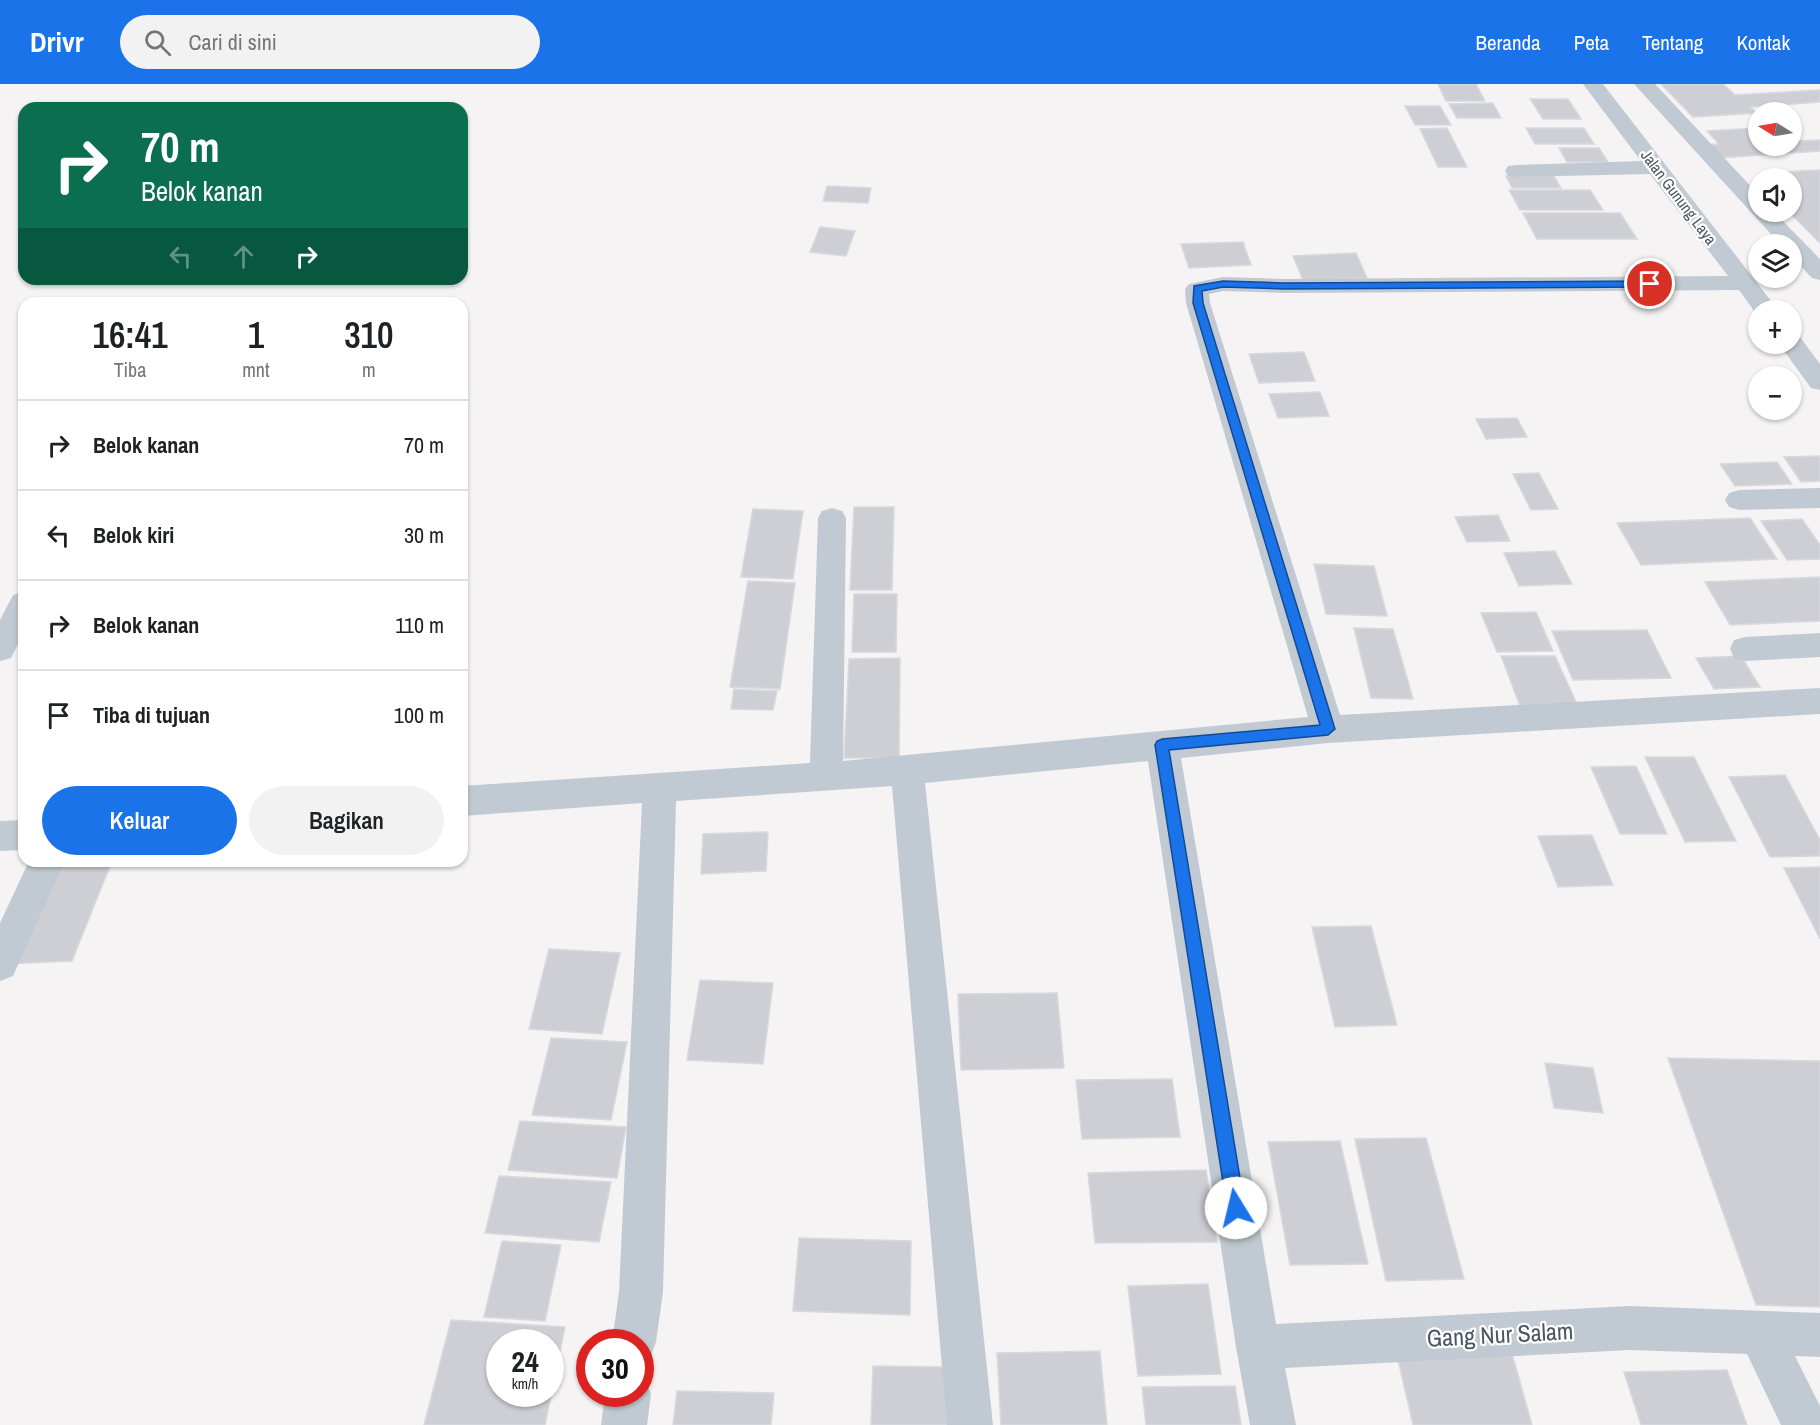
<!DOCTYPE html>
<html lang="id">
<meta charset="utf-8">
<style>
:root{--surface:#fff;--page:#f2f2f2;--text:#202124;--muted:#757577;--line:#e0e0e0;--accent:#1a73e8}
body{margin:0;font-family:"Archivo Narrow",sans-serif;background:var(--page);color:var(--text);height:100vh;display:flex;flex-direction:column;font-size:22px;white-space:nowrap}
*{box-sizing:border-box;margin:0}
p{font-size:20px;color:var(--muted)}
.icon{flex:none;width:33px;height:33px;fill:none;stroke:currentColor;stroke-width:2;stroke-linecap:round;stroke-linejoin:round}
.map{position:relative;flex:1;overflow:hidden}
.panel{position:absolute;left:18px;top:213px;width:450px;height:570px;display:flex;flex-direction:column;background:var(--surface);border-radius:18px;box-shadow:0 2px 4px #0004}
.panel>*{flex:none}
.top-card{position:absolute;left:18px;top:18px;width:450px;height:183px;border-radius:18px;box-shadow:0 2px 4px #0004;background:#0b6e4f;color:#fff;overflow:hidden}
.needle{width:39px;rotate:281deg}
.tools{position:absolute;left:1748px;top:18px;display:grid;gap:12px}
.tools a{display:grid;place-items:center;width:54px;height:54px;border-radius:50%;background:var(--surface);box-shadow:0 2px 4px #0004;font-size:30px}
.speed{position:absolute;left:486px;top:1245px;display:flex;gap:12px;font-size:30px;font-weight:700;text-align:center}
.speed>*{display:grid;place-content:center;width:78px;height:78px;border-radius:50%;background:var(--surface);box-shadow:0 2px 4px #0004;line-height:1}
.speed small{font-size:15px;font-weight:400}
.speed .limit{border:9px solid #d22;background:#fff;color:#111}
.pin{position:absolute;display:grid;place-items:center;width:51px;height:51px;color:#fff;margin:-26px;border:3px solid #fff;border-radius:50%;box-shadow:0 2px 6px #0007}
.me{position:absolute;width:66px;margin:-33px;rotate:351deg;stroke-linejoin:round;filter:drop-shadow(0 0 4px #0008)}
.turn{display:flex;align-items:center;gap:21px;height:126px;padding:0 24px;font-size:27px}
.turn .icon{width:78px;height:78px;stroke-width:2.5}
.turn b{display:block;font-size:42px;line-height:51px}
.lanes{display:flex;align-items:center;height:57px;padding:0 24px;background:#0003;justify-content:center;gap:30px;direction:ltr}
.lanes .off{opacity:.35}
.eta{display:flex;justify-content:space-evenly;align-items:center;height:102px;text-align:center}
.eta b{font-size:36px;font-weight:600;line-height:42px}
.cta{display:flex;gap:12px;margin-top:auto;padding:12px 24px}
.cta a{flex:1;height:69px;border-radius:36px;background:var(--accent);color:#fff;font-size:24px;font-weight:600;line-height:69px;text-align:center}
.cta a+a{background:var(--page);color:var(--text)}
ul{padding:0;list-style:none}
li{display:flex;align-items:center;gap:18px;height:90px;padding:0 24px;border-top:2px solid var(--line)}
li div{flex:1}
li b{display:block;font-size:22px}
li em{font-style:normal}
header{display:flex;align-items:center;gap:36px;box-sizing:border-box;height:84px;padding:0 30px;background:var(--accent);color:#fff}
header strong{font-size:28px}
nav{display:flex;gap:33px;margin-inline-start:auto;font-size:21px}
.search{width:420px;height:54px;background:var(--page);display:flex;align-items:center;gap:15px;box-sizing:border-box;padding:0 21px;border-radius:33px;color:var(--muted);font-size:22px}
.map>svg:first-child{display:block}
.building{fill:#cdcfd5;stroke:#d7d9de;stroke-width:1.5;fill-rule:evenodd}
.lines{fill:none;stroke-linecap:round;stroke-linejoin:round}
.minor{fill:#c1cad2;fill-rule:evenodd}
.route{fill:#1a73e8;stroke:#114b97;stroke-width:1.5}
.labels{text-anchor:middle;stroke-width:4.5;stroke-linejoin:round;paint-order:stroke}
.far-street-label{font-size:16px;fill:#4a5661;stroke:#fff}
.near-street-label{font-size:24px;fill:#4a5661;stroke:#fff}
</style>
<header>
<strong>Drivr</strong>
<div class="search"><svg class="icon" aria-label="search" viewBox="0 0 24 24"><circle cx="10" cy="10" r="6"/><path d="M15 15l6 6"/></svg>Cari di sini</div>
<nav><a>Beranda</a><a>Peta</a><a>Tentang</a><a>Kontak</a></nav>
</header>
<div class="map">
<svg width="1820" height="1341" viewBox="0 0 1820 1341">
<rect width="100%" height="100%" fill="#f5f3f3"/>
<path class="building" d="M1438 0H1476L1485 17H1446Z
M1661 0H1723L1735 11 1820 6V18L1750 23 1757 29 1693 33Z
M1530 15H1568L1581 35H1543Z
M1493 19 1501 34H1457L1449 20Z
M1405 22H1440L1451 41H1415Z
M1447 44 1467 83H1438L1420 45Z
M1526 44H1584L1594 60H1535Z
M1758 44V62H1791V55L1794 57 1820 56V67L1718 74 1705 61 1719 60 1707 47Z
M1559 64H1599L1608 78H1567Z
M1820 86V159L1789 128 1791 99H1793L1791 94 1782 88Z
M1506 92H1554L1561 104H1512Z
M827 102 871 104 868 119 823 117Z
M1509 106H1590L1603 126H1520Z
M1523 129H1620L1637 155H1537Z
M820 143 855 147 846 172 810 168Z
M1243 158 1251 181 1189 184 1181 160Z
M1356 169 1367 194 1303 196 1293 172Z
M1304 268 1315 297 1259 299 1249 270Z
M1320 308 1329 332 1278 334 1269 310Z
M1517 334 1527 353 1486 355 1476 335Z
M1820 372V397L1801 398 1784 373Z
M1777 378 1792 400 1735 402 1720 380Z
M1539 389 1558 425 1531 426 1513 390Z
M854 423H894L892 506H850Z
M753 425 803 427 793 495 741 493Z
M1498 431 1510 457 1467 458 1455 433Z
M1750 434 1777 475 1641 481 1617 439Z
M1802 435 1820 461V475L1787 476 1761 437Z
M1555 467 1572 500 1519 502 1504 469Z
M1314 480 1374 482 1387 532 1326 530Z
M1820 493V537L1730 541 1705 498Z
M748 497 795 499 780 605 730 603Z
M854 510H897L896 568H852Z
M1536 528 1553 567 1497 568 1481 529Z
M1354 544 1393 545 1413 615 1371 614Z
M1647 546 1671 594 1573 596 1552 547Z
M1501 572H1555L1577 620 1520 622Z
M1741 572 1760 603 1714 605 1696 574Z
M900 574 899 674H844L849 575Z
M734 605 777 607 773 626 731 625Z
M1645 673H1694L1736 757 1685 758Z
M1636 682 1667 750H1620L1591 683Z
M1785 691 1820 756V772L1770 773 1729 693Z
M768 748 766 787 701 790 703 750Z
M1592 751 1613 801 1558 803 1538 752Z
M48 777H112L72 877 3 880Z
M1820 783V855L1784 784Z
M1371 842 1397 941 1335 943 1312 843Z
M549 865 620 869 602 950 529 945Z
M700 896 773 899 763 980 687 976Z
M1057 909 1064 984 961 986 958 910Z
M551 954 627 958 611 1036 532 1031Z
M1668 974 1820 977V1223L1756 1221Z
M1545 979 1593 984 1603 1029 1554 1024Z
M1172 995 1180 1053 1082 1055 1076 996Z
M520 1037 626 1043 617 1094 508 1086Z
M1426 1054 1464 1195 1386 1197 1355 1055Z
M1340 1057 1368 1180 1290 1181 1268 1058Z
M1206 1086 1217 1158 1095 1159 1088 1089Z
M499 1092 611 1098 599 1158 485 1149Z
M799 1154 911 1157 910 1231 793 1227Z
M502 1157 561 1161 545 1237 484 1233Z
M1208 1200 1221 1290 1138 1292 1128 1202Z
M451 1236 565 1243 545 1341H424ZM500 1258H550V1310H500Z
M1508 1255 1532 1341H1413L1394 1258Z
M1100 1267 1107 1341H1001L997 1269Z
M873 1282 954 1283 953 1341H871Z
M1727 1286 1747 1341H1641L1624 1288Z
M1235 1302 1241 1341H1146L1142 1303Z
M677 1307 774 1309 771 1341H673Z"/>
<g class="lines">
<path class="minor" d="M1583 0H1603L1778 226H1758L1757 231 1739 206 1284 209 1223 207 1209 210 1210 219 1340 631 1820 604V630L1328 659 1181 674 1276 1240 1630 1222 1820 1229V1273L1795 1272 1820 1322V1341H1781L1747 1270 1630 1266 1285 1284 1296 1341H1250L1236 1263 1148 677 925 699 993 1341H947L892 702 676 717 663 1208 656 1258 650 1274 640 1278V1258H612L619 1208 642 719 462 732V702L810 679 818 434 822 427 832 424 842 427 846 434 843 677 1308 633 1186 219 1185 205 1189 200 1223 193 1284 195 1728 192 1650 90 1516 93 1508 92 1505 87 1508 82 1516 81 1641 77Z
M1634 0H1655L1758 110V128H1774L1820 175V196L1812 194 1791 172V160H1780Z
M1791 251 1800 253 1820 280V306L1811 304 1779 260H1791Z
M1820 404V424L1739 426 1729 423 1725 416 1729 409 1739 406Z
M24 507V548L11 574 0 577V536L13 511Z
M1820 549V573L1745 577 1734 574 1730 565 1734 556 1745 553Z
M24 736V766L0 767V737Z
M29 777H65L13 892 0 897V839Z
M640 1292 644 1294 651 1310 647 1341H601L605 1310H640Z"/>
</g>
<path class="route" d="M1223 197 1284 199 1650 197 1655 200 1650 203 1284 205 1223 203 1202 207 1203 219 1335 645 1328 651 1169 666 1245 1124 1242 1131 1236 1133 1230 1131 1227 1124 1155 661 1157 657 1162 655 1320 641 1193 219 1194 202Z"/>
<g class="labels">
<g class="far-street-label">
<text transform="translate(1679 113) rotate(53)" y="6">Jalan Gunung Laya</text>
</g>
<g class="near-street-label">
<text transform="translate(1500 1251) rotate(-3)" y="8">Gang Nur Salam</text>
</g>
</g>
</svg>
<div class="tools">
<a><svg class="needle" viewBox="-14 -14 28 28"><path d="M0-13l5 13h-10z" fill="#e53935"/><path d="M0 13l5-13h-10z" fill="#757577"/></svg></a>
<a><svg class="icon" aria-label="sound" viewBox="0 0 24 24"><path d="M4 9h4l5-4v14l-5-4H4zM17 9q2 3 0 6"/></svg></a>
<a><svg class="icon" aria-label="layers" viewBox="0 0 24 24"><path d="M12 4l9 5-9 5-9-5zM3 14l9 5 9-5"/></svg></a>
<a>+</a>
<a>−</a>
</div>
<div class="speed"><div>24<small>km/h</small></div><div class="limit">30</div></div>
<div class="pin" style="left:1650px;top:200px;background:#d93025"><svg class="icon" aria-label="arrive" viewBox="0 0 24 24"><path d="M6 21V4h12l-3 4 3 4H6"/></svg></div>
<svg class="me" style="left:1236px;top:1124px" viewBox="-20 -20 40 40"><circle r="19" fill="#fff"/><path d="M0-13L10 11 0 6-10 11z" fill="#1a73e8"/></svg>
<div class="top-card">
<div class="turn"><svg class="icon" aria-label="right" viewBox="0 0 24 24"><path d="M7 20v-9h11M14 6l5 5-5 5"/></svg><div><b>70 m</b>Belok kanan</div></div>
<div class="lanes"><svg class="icon off" aria-label="left" viewBox="0 0 24 24"><path d="M17 20v-9H6M10 6l-5 5 5 5"/></svg><svg class="icon off" aria-label="ahead" viewBox="0 0 24 24"><path d="M12 20V5M6 11l6-6 6 6"/></svg><svg class="icon" aria-label="right" viewBox="0 0 24 24"><path d="M7 20v-9h11M14 6l5 5-5 5"/></svg></div>
</div>
<section class="panel">
<div class="eta">
<div><b>16:41</b><p>Tiba</p></div>
<div><b>1</b><p>mnt</p></div>
<div><b>310</b><p>m</p></div>
</div>
<ul>
<li><svg class="icon" aria-label="right" viewBox="0 0 24 24"><path d="M7 20v-9h11M14 6l5 5-5 5"/></svg><div><b>Belok kanan</b></div><em>70 m</em></li>
<li><svg class="icon" aria-label="left" viewBox="0 0 24 24"><path d="M17 20v-9H6M10 6l-5 5 5 5"/></svg><div><b>Belok kiri</b></div><em>30 m</em></li>
<li><svg class="icon" aria-label="right" viewBox="0 0 24 24"><path d="M7 20v-9h11M14 6l5 5-5 5"/></svg><div><b>Belok kanan</b></div><em>110 m</em></li>
<li><svg class="icon" aria-label="arrive" viewBox="0 0 24 24"><path d="M6 21V4h12l-3 4 3 4H6"/></svg><div><b>Tiba di tujuan</b></div><em>100 m</em></li>
</ul>
<div class="cta"><a>Keluar</a><a>Bagikan</a></div>
</section>
</div>
